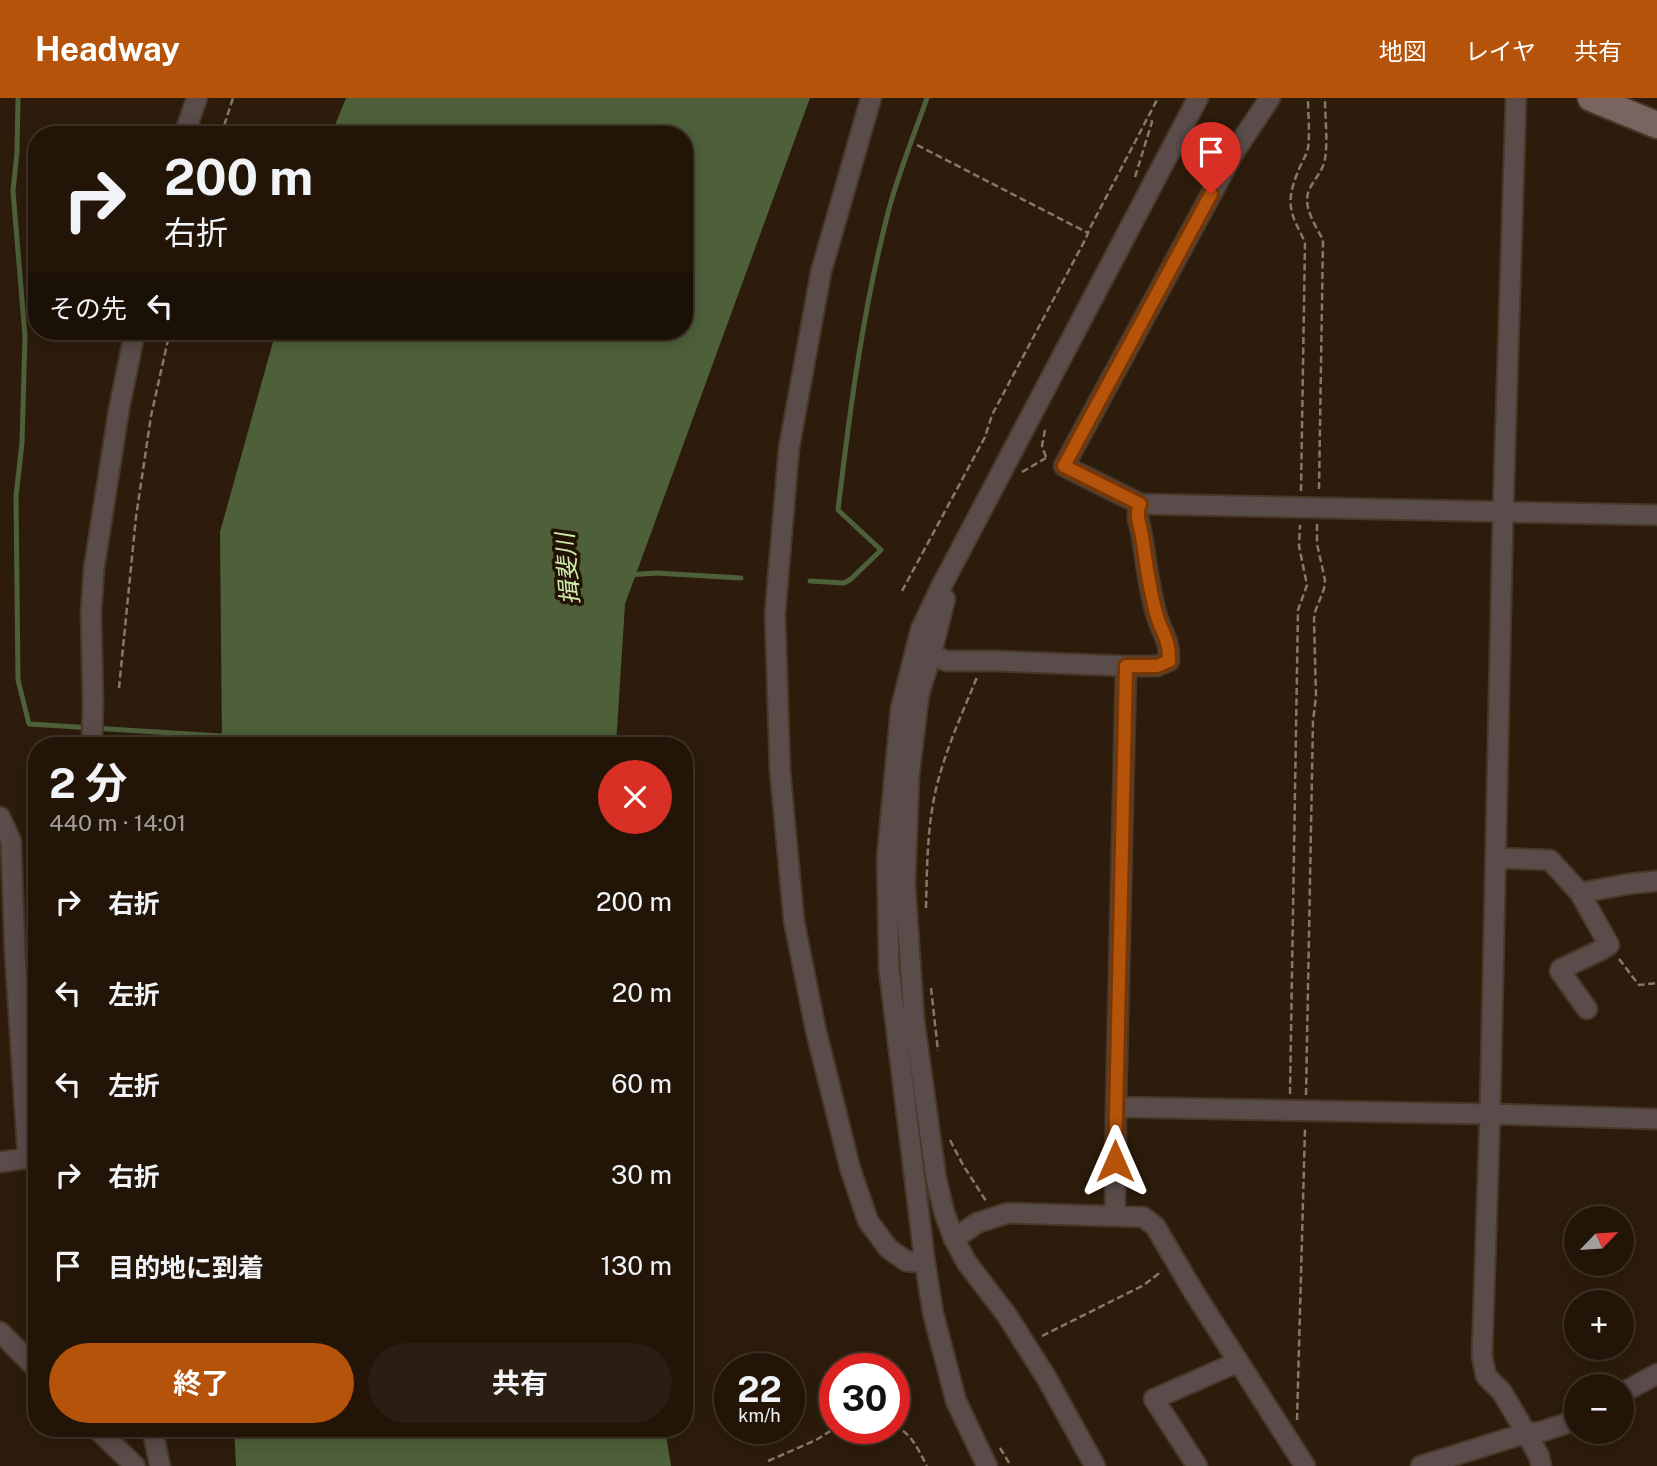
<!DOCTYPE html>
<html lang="ja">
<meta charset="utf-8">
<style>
:root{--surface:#221508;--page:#2a1e12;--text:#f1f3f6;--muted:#a29f9c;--line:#3f3429;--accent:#b45309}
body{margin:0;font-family:"Public Sans","Noto Sans JP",sans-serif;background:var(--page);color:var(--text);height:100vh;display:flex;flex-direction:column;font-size:26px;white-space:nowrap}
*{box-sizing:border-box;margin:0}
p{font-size:23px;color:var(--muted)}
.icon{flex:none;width:38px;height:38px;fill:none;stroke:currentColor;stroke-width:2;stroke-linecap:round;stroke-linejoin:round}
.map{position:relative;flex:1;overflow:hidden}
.panel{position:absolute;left:28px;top:639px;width:665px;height:700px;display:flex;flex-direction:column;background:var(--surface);border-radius:28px;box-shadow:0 4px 18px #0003,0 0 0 2px var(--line)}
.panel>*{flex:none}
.guide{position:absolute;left:28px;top:28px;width:665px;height:214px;border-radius:28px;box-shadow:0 4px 18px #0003,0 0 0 2px var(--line);background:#221508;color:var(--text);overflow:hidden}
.needle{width:46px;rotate:65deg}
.tools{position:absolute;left:1564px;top:1108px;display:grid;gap:14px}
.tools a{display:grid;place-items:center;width:70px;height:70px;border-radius:50%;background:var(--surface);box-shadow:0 4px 18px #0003,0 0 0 2px var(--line);font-size:35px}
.speed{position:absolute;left:714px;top:1255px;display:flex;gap:14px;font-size:35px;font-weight:700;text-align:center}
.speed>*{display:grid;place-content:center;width:91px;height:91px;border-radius:50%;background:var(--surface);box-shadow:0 4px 18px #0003,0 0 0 2px var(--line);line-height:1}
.speed small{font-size:18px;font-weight:400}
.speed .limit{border:10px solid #d22;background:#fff;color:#111}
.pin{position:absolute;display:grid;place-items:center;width:60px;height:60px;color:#fff;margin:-72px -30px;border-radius:50% 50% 50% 0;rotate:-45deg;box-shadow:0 0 7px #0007}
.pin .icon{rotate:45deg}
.me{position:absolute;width:77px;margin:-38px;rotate:0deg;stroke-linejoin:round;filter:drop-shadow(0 0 5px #0008)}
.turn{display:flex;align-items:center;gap:24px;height:147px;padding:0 21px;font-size:32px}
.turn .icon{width:91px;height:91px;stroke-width:2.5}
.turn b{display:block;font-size:49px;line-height:60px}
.then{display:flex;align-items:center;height:66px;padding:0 21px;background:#0003;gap:14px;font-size:26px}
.round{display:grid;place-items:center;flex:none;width:74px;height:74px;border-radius:37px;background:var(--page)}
.overview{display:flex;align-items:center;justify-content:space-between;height:119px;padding:0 21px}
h1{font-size:42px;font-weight:700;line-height:52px}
.cta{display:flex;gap:14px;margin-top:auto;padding:14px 21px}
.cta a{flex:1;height:80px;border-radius:42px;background:var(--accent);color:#fff;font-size:28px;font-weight:700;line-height:80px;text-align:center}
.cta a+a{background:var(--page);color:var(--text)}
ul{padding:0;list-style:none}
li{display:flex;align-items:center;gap:21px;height:91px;padding:0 21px}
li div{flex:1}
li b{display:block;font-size:26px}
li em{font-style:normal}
header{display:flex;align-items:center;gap:42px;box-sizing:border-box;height:98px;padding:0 35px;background:var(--accent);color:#fff}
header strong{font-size:33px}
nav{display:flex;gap:38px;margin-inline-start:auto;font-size:24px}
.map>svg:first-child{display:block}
.water{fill:#4e603a}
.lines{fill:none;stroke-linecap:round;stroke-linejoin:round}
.stream{stroke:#4e603a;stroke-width:5}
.street-casing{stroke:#493828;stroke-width:23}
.secondary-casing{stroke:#493828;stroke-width:30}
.path{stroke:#87786a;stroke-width:2.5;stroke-dasharray:7 3.5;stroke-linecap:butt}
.street{stroke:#594c4a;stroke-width:19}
.secondary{stroke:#786560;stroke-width:26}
.route-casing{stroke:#753606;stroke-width:18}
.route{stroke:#b45309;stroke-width:12}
.labels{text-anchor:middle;stroke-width:7;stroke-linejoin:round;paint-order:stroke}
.water-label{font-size:24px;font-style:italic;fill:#ccebab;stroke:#231304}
</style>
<header>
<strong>Headway</strong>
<nav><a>地図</a><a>レイヤ</a><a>共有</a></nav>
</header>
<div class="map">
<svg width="1657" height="1368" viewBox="0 0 1657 1368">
<rect width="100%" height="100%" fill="#2d1c0b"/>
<path class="water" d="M346 0H810L625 506 616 647H222L220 434 276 233H684V37H331Z
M234 1330H665L671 1368H236Z"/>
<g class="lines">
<path class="stream" d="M18 0 17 54 13 93 25 238 22 345 16 398 18 582 29 626 221 638
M628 477 656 475 741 480
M810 483 844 485 851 481 881 452 838 412C850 311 863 210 889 111 899 74 914 37 927 0"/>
<defs>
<path id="street" d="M871 0 821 174 789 350 775 516 780 673 794 823 816 933 850 1070 868 1123 888 1150 906 1163 925 1165
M1270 0 1234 54 1064 368 1140 406 1657 417
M1516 0 1503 415 1490 1016 1482 1258 1486 1278 1502 1294 1526 1335 1539 1358 1541 1368
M184 37 197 0
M945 501 931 557 947 563H997L1126 568H1157L1169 563C1170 540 1161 535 1156 515 1149 490 1146 464 1142 438 1140 427 1135 417 1140 406
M931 557 919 596 909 677 905 786 914 921 936 1080 944 1114 954 1141 967 1165 1006 1216 1046 1279 1095 1368
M92 648 93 604 91 515 94 470 119 311 135 233
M0 719 11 743 15 855 28 1060 0 1064
M1496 760 1550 762 1580 795 1628 786 1657 783
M1580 795 1609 847 1601 852 1561 871 1560 873 1587 911
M1116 1009 1490 1016 1657 1021
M1115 1117 1116 1009 1126 568
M954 1141 977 1125 1008 1115 1143 1119 1155 1128 1195 1196 1305 1368
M0 1234 37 1271
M1622 1295 1657 1276
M96 1330 135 1368
M152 1330 160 1368
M987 1368 956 1303 933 1215 925 1165 889 871 887 759 901 610 921 531 940 491 1198 0
M1197 1368 1154 1301 1238 1264
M1421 1368 1526 1335 1540 1334 1577 1322"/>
<path id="secondary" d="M1591 0 1657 27"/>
</defs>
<use href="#street" class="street-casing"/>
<use href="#secondary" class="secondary-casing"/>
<path class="path" d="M221 37 233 0
M917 47 1088 135
M1135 79 1152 24 1150 19
M1045 332 1042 348 1046 359
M1022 374 1046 360
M1319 391 1323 142C1315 126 1301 107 1310 90 1315 80 1323 73 1325 61 1328 42 1325 20 1325 0
M1301 393 1305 144C1291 116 1285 107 1297 76 1300 67 1306 59 1308 50 1310 37 1308 14 1308 0
M902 493 985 339 992 317 1085 142 1091 128 1158 0
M119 590 136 419 151 318 170 233
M926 810C927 770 927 730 936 691 945 653 962 616 977 579
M1619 861 1639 887 1657 885
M931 890 938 953
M1290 996 1298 512 1307 487 1299 448 1300 427
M1306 997 1313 623 1316 599 1314 521 1315 514 1324 491 1325 482 1317 446V426
M950 1042 963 1067 986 1103
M1042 1238 1144 1187 1162 1173
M1297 1322 1305 1031
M894 1327C913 1337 917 1350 927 1368
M1000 1350 1011 1368
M768 1363 816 1342 835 1330"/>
<use href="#street" class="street"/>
<use href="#secondary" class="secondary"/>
</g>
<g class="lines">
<defs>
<path id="route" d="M1115 1063 1126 568H1157L1169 563C1170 540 1161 535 1156 515 1149 490 1146 464 1142 438 1140 427 1135 416 1140 406L1064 368 1211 96"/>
</defs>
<use href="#route" class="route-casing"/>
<use href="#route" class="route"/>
</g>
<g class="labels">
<g class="water-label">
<text transform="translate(568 471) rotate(-95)" y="8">揖斐川</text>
</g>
</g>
</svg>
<div class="tools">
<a><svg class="needle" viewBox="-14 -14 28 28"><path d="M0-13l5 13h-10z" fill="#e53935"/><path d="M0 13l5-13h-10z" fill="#a29f9c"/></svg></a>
<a>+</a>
<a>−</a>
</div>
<div class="speed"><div>22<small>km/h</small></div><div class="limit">30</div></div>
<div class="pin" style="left:1211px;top:96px;background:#d93025"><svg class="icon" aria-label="arrive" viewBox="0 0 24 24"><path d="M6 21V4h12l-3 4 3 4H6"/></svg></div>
<svg class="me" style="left:1115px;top:1063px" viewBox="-20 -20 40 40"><path d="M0-17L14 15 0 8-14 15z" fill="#b45309" stroke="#fff" stroke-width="4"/></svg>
<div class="guide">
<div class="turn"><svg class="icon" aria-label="right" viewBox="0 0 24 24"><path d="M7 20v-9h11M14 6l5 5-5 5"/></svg><div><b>200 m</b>右折</div></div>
<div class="then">その先<svg class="icon" aria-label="left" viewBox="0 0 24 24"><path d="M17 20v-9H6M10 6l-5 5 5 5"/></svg></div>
</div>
<section class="panel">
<div class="overview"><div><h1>2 分</h1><p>440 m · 14:01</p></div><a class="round" style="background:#d93025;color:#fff"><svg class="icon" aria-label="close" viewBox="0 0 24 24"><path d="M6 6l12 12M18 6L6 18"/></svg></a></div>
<ul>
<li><svg class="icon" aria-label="right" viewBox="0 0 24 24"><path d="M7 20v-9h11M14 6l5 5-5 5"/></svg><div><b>右折</b></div><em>200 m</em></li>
<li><svg class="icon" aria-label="left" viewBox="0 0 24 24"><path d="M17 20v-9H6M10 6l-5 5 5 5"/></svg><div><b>左折</b></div><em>20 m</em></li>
<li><svg class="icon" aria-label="left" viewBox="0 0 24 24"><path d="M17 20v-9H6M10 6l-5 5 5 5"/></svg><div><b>左折</b></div><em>60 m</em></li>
<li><svg class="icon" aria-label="right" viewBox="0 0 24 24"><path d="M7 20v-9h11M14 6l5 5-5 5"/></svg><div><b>右折</b></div><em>30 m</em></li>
<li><svg class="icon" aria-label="arrive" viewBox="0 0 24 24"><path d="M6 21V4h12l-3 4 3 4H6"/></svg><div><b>目的地に到着</b></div><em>130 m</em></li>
</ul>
<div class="cta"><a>終了</a><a>共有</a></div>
</section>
</div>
